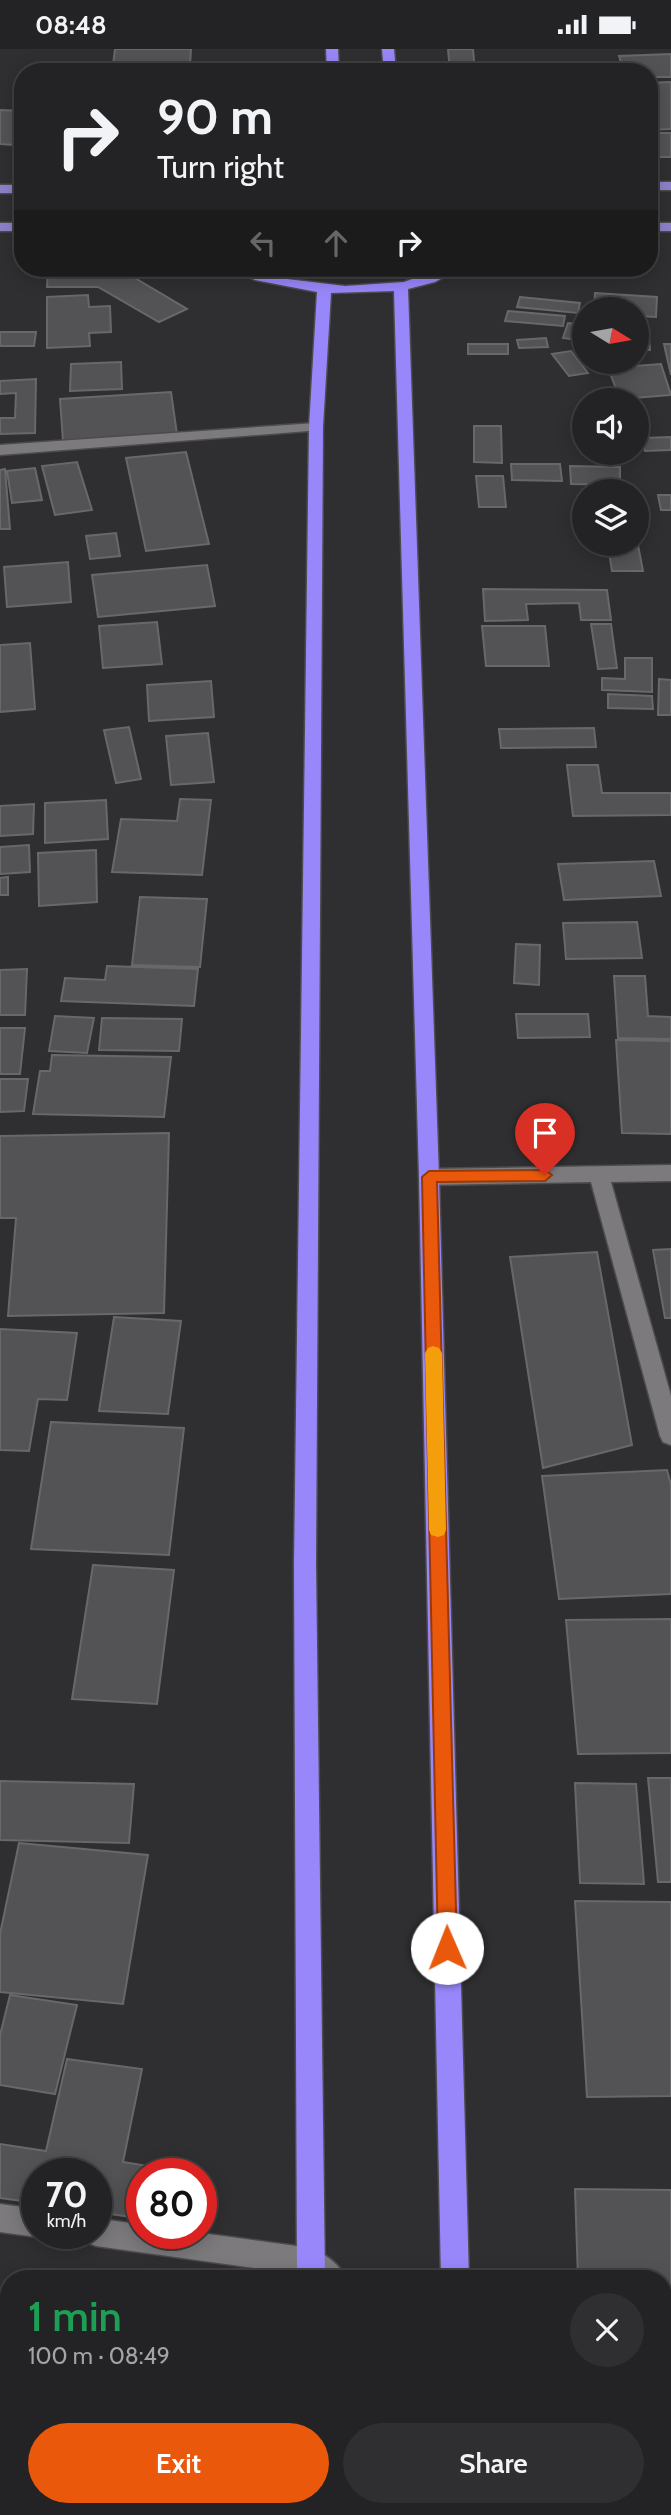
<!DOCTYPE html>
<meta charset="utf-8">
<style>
:root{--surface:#232224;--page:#2f2f31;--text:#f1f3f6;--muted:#a3a4a6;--line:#403f41;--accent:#ea580c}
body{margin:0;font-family:Cabin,sans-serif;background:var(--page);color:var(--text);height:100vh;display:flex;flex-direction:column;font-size:26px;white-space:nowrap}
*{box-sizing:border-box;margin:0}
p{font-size:23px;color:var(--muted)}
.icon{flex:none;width:38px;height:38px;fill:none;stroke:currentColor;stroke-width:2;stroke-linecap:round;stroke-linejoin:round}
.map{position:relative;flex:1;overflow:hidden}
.details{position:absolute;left:0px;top:2221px;width:672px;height:247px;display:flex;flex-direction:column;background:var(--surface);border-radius:28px 28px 0 0;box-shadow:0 4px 18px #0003,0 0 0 2px var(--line)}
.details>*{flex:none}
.top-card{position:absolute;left:14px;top:14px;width:644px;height:214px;border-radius:28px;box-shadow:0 4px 18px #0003,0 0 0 2px var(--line);background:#232224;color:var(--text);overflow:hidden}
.needle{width:46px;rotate:101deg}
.tools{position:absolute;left:572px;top:248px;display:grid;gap:14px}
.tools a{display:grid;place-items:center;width:77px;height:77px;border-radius:50%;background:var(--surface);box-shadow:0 4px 18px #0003,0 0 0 2px var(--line);font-size:35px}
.speed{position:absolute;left:21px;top:2109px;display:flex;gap:14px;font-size:35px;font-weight:700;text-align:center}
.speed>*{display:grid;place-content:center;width:91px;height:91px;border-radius:50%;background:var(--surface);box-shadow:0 4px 18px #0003,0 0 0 2px var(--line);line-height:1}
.speed small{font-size:18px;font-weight:400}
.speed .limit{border:10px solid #d22;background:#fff;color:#111}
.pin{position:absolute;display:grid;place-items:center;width:60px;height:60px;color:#fff;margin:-72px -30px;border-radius:50% 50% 50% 0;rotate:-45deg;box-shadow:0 0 7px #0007}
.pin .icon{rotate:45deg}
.me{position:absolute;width:77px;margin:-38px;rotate:359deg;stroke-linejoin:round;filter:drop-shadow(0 0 5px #0008)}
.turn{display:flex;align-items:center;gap:24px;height:147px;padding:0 28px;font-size:32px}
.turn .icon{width:91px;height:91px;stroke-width:2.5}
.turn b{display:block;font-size:49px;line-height:60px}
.lanes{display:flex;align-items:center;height:66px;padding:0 28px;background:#0003;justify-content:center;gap:35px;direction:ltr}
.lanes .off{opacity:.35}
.round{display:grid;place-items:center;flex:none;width:74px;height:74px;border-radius:37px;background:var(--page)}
.summary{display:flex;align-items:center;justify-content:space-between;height:119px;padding:0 28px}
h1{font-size:42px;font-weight:600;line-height:52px;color:#1e9e55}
.primary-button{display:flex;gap:14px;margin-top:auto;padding:14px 28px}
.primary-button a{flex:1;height:80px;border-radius:42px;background:var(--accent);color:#fff;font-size:28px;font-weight:600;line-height:80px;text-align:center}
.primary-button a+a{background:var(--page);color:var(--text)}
.status{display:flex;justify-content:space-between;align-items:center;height:49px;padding:0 35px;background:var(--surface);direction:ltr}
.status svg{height:19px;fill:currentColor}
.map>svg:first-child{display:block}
.building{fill:#535254;stroke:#69676a;stroke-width:2}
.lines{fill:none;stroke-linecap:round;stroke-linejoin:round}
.minor-casing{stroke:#4d4b4d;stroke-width:3}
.major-casing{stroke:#4d4b4d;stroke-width:3}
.highway-casing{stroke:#4d4b4d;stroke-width:3}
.minor{fill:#7c7a7d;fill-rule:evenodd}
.major{fill:#8d82c8;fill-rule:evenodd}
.highway{fill:#9887fa;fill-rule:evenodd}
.route{fill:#ea580c;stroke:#983908;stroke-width:2}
.slow{fill:#f59e0b}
</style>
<div class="status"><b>08:48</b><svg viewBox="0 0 49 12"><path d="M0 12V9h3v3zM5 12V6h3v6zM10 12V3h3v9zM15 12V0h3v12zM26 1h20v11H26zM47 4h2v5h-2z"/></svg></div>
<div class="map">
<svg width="671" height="2466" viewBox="0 0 671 2466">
<rect width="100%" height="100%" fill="#2f2e30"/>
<path class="building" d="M115 0H191L190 16H113Z
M448 0H473L475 23H450Z
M671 5V28H649V23H624L619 7Z
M671 33V80L649 81V34Z
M0 61 23 62 14 96 0 95Z
M649 84H671V108H649Z
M48 219 110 220 128 225 187 260 159 273 98 238H47Z
M595 244 657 248 656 268 637 267V261H594Z
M88 246 89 258 110 257 111 283 89 284 90 297 47 299V248Z
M520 248 580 254 578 264 517 258Z
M508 262 565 267 563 277 505 272Z
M568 274 584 276V292L563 289Z
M637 276 648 277 650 301H637Z
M0 283H36L34 297H0Z
M546 289 548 298 519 299 517 291Z
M468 295H508V305H468Z
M664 295H671V326Z
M571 302 588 324 569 327 552 305Z
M121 313 122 340 70 342 71 315Z
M661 315 671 346 620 350 608 319Z
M36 330 35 384 0 385V369H15L16 344 0 345V332Z
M171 343 177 385 63 392 60 350Z
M474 377H501L502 414 474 413Z
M671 388V401L645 402 642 389Z
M186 403 209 495 146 502 126 409Z
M77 413 92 461 55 466 42 417Z
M511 415H560L562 432 512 431Z
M570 417 620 418V436L571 435Z
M35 419 42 451 12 454 7 422Z
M5 420 10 480H0V421Z
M476 427H503L506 458H479Z
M658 446H671V461H661Z
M116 484 120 507 90 510 86 487Z
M638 496 643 522H612L608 497Z
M68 513 71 553 7 558 4 518Z
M207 516 215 557 98 568 92 526Z
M483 540 607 541 611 571H581L579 554 526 555 528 571 485 572Z
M157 573 162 615 103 619 99 577Z
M591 575H611L617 619 598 620Z
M482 577H545L549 617H486Z
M30 594 35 660 0 663V596Z
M625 609H652V643L602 641V629L625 630Z
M659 630 671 631V666H658Z
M211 632 214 668 149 672 147 636Z
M608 645 652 647 653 660 608 659Z
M129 678 141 730 116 734 104 681Z
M594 679 596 698 501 699 499 680Z
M208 684 214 733 171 736 166 687Z
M567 716H598L602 744H671V766L573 767Z
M180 750 211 751 202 826 112 823 121 770 177 772Z
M106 751 108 790 45 794V754Z
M34 755 33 785 0 787V757Z
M29 796 30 823 0 825V798Z
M96 801 97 853 39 857 38 804Z
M654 812 661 847 564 851 558 815Z
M8 828V846H0V829Z
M140 848 207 850 200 918 132 916Z
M637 873 642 909 566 910 563 874Z
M516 895 540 896 539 936 514 934Z
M107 917 198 920 194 957 61 952 65 929 105 931Z
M27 920 25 966H0V921Z
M614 927H645L648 967 671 968V990L618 989Z
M516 965H588L590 988 518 989Z
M55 967 94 969 87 1004 49 1002Z
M102 969 182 970 179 1002 99 1001Z
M0 979H25L20 1025H0Z
M616 991 671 992V1085L622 1084Z
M52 1006 171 1008 164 1068 33 1065 40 1022H50Z
M0 1030H28L24 1062 0 1063Z
M169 1084 164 1264 8 1267 16 1169H0V1087Z
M671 1200V1269H665L653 1201Z
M597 1203 632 1396 543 1419 510 1208Z
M114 1268 181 1272 168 1365 99 1362Z
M0 1280 77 1284 67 1351 38 1350 29 1402 0 1401Z
M51 1373 184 1379 169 1506 31 1500Z
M667 1421 671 1436V1545L559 1550 542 1427Z
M93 1516 174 1521 157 1655 72 1650Z
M671 1570V1704L578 1705 566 1571Z
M648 1729H671V1833H658Z
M0 1732 134 1735 129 1794 0 1791Z
M575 1734 636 1735 644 1835 580 1834Z
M19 1794 148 1806 123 1955 0 1943V1885Z
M575 1852 671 1853V2047L587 2048Z
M10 1946 77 1956 55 2045 0 2036V1986Z
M67 2010 142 2020 123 2113 148 2117 147 2124H142L138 2169 96 2163V2124H37V2154L0 2149V2095L46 2102Z
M575 2140 671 2141V2290L663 2289V2230H578Z
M9 2245V2459H110L109 2466H0V2246Z
M663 2337 671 2338V2403L663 2402Z"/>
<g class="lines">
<defs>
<path id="minor" d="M316 374 323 378 321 381 0 406V396Z
M671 1116V1132L611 1133 671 1347V1396L663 1393 660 1387 591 1133 429 1136 422 1133 419 1128 422 1123 429 1120Z
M0 2155 37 2160V2184H46L37 2188 0 2183Z
M96 2169 142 2176V2184H201L311 2199C325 2205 340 2215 346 2230H309L305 2226 96 2197 86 2193 83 2184H96Z
M663 2308H671V2336H663Z"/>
<path id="major" d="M649 133H671V141H649Z
M0 136H23V144H0Z
M0 174H23V182H0Z
M649 174H671V182H649Z"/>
<path id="highway" d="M326 0H338L339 23H327Z
M382 0H394L396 23H384Z
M230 219H249L287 230 345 237 404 233 442 219H460L435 233 408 240 439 1128 469 2230H441L419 1128 394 242 331 244 323 378 316 1515 325 2230H297L294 1515 309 378 317 243 255 231Z
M295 2459H325V2466H295Z
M448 2459H478V2466H448Z"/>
</defs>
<use href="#minor" class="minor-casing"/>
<use href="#major" class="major-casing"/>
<use href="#highway" class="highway-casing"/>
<use href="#minor" class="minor"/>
<use href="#major" class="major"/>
<use href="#highway" class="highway"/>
</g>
<path class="route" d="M545 1121 552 1126 545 1132 437 1133 457 1899 454 1905 447 1908 441 1905 438 1899 422 1128 429 1122Z"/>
<path class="slow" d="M433 1297 439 1299 442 1304 446 1481 444 1486 438 1488 431 1486 429 1481 425 1304 428 1299Z"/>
</svg>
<div class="tools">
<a><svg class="needle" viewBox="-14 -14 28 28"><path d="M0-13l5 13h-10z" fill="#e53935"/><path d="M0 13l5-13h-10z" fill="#a3a4a6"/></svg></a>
<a><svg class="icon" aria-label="sound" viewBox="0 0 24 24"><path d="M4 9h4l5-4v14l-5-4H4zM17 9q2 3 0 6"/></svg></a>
<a><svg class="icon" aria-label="layers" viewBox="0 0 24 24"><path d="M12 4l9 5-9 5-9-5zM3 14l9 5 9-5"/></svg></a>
</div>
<div class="speed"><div>70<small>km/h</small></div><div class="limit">80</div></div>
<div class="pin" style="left:545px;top:1126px;background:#d93025"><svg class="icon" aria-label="arrive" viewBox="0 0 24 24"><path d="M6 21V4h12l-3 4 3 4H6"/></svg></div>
<svg class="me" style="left:447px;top:1899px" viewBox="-20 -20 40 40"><circle r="19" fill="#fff"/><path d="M0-13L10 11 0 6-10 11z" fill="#ea580c"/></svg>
<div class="top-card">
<div class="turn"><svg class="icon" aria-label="right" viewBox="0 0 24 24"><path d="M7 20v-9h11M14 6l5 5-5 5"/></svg><div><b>90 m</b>Turn right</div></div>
<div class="lanes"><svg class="icon off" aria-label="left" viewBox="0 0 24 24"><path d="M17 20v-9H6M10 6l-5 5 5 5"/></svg><svg class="icon off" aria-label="ahead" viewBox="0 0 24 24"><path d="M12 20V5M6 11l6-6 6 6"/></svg><svg class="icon" aria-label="right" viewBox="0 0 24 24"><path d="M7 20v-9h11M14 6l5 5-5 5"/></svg></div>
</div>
<section class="details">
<div class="summary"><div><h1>1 min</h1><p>100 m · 08:49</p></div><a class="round"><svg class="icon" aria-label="close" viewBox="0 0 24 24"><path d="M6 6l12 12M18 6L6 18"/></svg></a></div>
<div class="primary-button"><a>Exit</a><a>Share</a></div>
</section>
</div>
